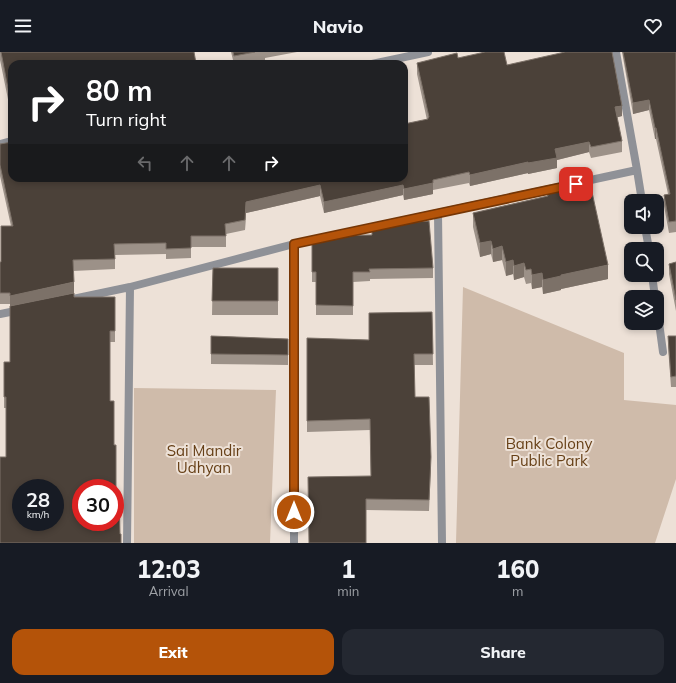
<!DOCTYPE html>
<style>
:root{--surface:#171b24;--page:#242831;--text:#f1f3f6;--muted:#9ea1a6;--accent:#b45309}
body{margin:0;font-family:Mulish,sans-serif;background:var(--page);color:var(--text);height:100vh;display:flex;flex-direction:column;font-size:15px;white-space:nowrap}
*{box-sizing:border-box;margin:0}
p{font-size:13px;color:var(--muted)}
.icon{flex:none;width:22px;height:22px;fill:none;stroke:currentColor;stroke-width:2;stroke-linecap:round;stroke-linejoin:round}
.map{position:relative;height:491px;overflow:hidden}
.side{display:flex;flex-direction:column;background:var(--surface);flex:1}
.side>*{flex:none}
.guide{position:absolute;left:8px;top:8px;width:400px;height:122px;border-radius:12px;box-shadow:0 2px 6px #0003;background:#202124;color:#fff;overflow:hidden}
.tools{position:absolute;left:624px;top:142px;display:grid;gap:8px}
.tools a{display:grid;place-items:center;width:40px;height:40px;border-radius:8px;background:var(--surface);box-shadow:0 2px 6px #0003;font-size:20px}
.speed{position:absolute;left:12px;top:427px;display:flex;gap:8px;font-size:20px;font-weight:700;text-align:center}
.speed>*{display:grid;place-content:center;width:52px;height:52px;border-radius:50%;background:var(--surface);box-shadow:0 2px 6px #0003;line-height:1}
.speed small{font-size:10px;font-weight:400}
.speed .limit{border:6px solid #d22;background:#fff;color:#111}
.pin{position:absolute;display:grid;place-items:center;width:34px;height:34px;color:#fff;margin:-17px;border-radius:8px;box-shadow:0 2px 6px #0006}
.me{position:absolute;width:44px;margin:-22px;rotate:0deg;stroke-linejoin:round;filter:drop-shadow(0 0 3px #0008)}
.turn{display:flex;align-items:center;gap:14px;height:84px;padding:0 12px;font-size:18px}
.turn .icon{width:52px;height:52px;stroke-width:2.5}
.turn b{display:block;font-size:28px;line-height:34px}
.lanes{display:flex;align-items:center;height:38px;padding:0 12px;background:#0003;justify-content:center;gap:20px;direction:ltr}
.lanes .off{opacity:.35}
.eta{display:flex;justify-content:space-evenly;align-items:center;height:68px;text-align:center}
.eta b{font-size:24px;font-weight:800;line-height:28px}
.primary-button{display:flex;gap:8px;margin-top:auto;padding:8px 12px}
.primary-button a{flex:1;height:46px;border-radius:12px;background:var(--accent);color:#fff;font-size:16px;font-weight:800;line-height:46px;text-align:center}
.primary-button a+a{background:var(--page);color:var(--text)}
header{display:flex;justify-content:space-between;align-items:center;height:52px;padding:0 12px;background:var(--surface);font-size:18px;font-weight:800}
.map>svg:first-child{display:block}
.green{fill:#cfbbaa}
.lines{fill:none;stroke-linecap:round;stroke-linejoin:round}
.street{stroke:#8f9197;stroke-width:8}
.wall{fill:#9c9188}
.shaded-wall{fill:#7c7168}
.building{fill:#4b4139;stroke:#7c7168;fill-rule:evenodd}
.route-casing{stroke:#753606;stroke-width:10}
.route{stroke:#b45309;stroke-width:7}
.labels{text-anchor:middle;stroke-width:4;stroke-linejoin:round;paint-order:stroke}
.park-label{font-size:15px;fill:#674017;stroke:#ede1d7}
</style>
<header><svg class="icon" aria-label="menu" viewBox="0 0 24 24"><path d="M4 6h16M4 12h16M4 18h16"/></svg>Navio<svg class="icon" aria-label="heart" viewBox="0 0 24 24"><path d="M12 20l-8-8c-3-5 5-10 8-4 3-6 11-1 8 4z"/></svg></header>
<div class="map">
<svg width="676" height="491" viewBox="0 0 676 491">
<rect width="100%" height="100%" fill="#ede1d7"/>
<path class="green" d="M463 235 624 301V348L676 353V427L655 491H456Z
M134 336 276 338 270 491H134Z"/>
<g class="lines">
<path class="street" d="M616 0 637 118 642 149
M372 12 428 0
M0 92 12 89
M438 161 442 491
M645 175 649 197
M652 223 655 245
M73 247 130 235 294 192 637 118
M657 256 663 300
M0 262 20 258
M127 491 130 235
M294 491V192"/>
</g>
<path class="wall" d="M0 0H194L196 12H12V62H11L0 8Z
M231 0H297L265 6V8L245 12H234Z
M622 0H676V180L669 181 664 154V143L668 142 656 87H655L649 58 633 62Z
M458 6 507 13 622 64 617 65 622 89V100L591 106 589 100 557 108V116L528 122V121L470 134 469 131 433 138V142L404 148 403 143 324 161 320 144 246 161 245 178 226 182V195H191V206L166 207V202L115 203V217L73 219 10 252H0V210H1L11 174 0 124V92L404 126 427 68 417 22V11Z
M547 140 608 227 561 237V238L543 242 542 235 532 237 531 231 526 232 524 225 514 228 513 222 506 224 502 208 493 210 491 202 480 205 473 175V161L547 144Z
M312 184 433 216V226L370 227V229L353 230V263H316V230H312Z
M676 210V259L669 222V212Z
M213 216H278V263H212Z
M74 245H115V290H110V349L114 393 116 440 120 482 121 491 6 356H4V310H10Z
M432 260 433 313H414L415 345 431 416 429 459 366 458 309 491 371 424 370 378 307 380V286L369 288Z
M211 284 288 287V313L211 312Z
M668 284H676V335H671L668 295Z"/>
<path class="shaded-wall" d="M649 48V58L633 62V51Z
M622 54V64L615 66V55Z
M655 76H656V87H655Z
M589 90V100L557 108V116L528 122V111L555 97Z
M528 110V121L470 134V123Z
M433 131V142L404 148V137Z
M320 133V144L246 161 245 178 246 150Z
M403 133V143L324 161V150Z
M491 189V202L480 205V191Z
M502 194V208L493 210V197Z
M513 208V222L506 224V210Z
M524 211V225L514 228V214Z
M608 213V227L561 237V238L543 242V228L561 223Z
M542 221V235L532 237V223Z
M74 230V241L10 254V244Z"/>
<path class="building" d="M1 0H194L196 11 192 12H12V51L11 52Z
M233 0H255L234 4Z
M485 0H504L507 13 565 0H612L622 54 615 55 622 89 591 95 589 90 555 97 557 106 528 111V110L470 123 469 120 433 128V131L404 137 403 133 324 150 320 133 246 150 245 168 225 172 226 184H191V196L166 197V191L114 192 115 207 73 208 74 230 10 244V241H0V210H1V174H13L0 113V92L12 90V126H404V72L428 67V66L429 65 417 11 457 1 458 6Z
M623 0H676V169L669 170 664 143 670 142 656 76H655L649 48 633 51Z
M590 131 608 213 561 223V224L543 228 542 221 532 223 531 217 526 218 524 211 514 214 513 208 506 210 502 194 493 197 491 189 480 191 473 161 548 144 547 140Z
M429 169 433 216 369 217 370 220H353V254L316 253V220H312V184L372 183V173Z
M676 210V248L669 212Z
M213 216H278V249H212Z
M74 241V245H115V279H110V349H114V393H116V440H119L120 482H121V491H0V405H6V345H4V310H10V254ZM21 436H55V470H21ZM81 436H115V470H81Z
M432 260 433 302H414L415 345H429L431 405 429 448 366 447V491H309L308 425 371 424 370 367 307 369V286L369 288V261Z
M211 284 288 287V303L211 302Z
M668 284H676V324L671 325Z"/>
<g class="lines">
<defs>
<path id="route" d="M294 460V192L576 132"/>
</defs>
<use href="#route" class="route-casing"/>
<use href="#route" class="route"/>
</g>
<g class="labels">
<g class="park-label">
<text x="549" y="397">Bank Colony<tspan x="549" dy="17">Public Park</tspan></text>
<text x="204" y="404">Sai Mandir<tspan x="204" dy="17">Udhyan</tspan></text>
</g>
</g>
</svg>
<div class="tools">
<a><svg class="icon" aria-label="sound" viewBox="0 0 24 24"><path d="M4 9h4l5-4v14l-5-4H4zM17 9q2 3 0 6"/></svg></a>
<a><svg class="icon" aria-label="search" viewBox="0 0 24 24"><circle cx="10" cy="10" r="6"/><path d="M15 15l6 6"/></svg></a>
<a><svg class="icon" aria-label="layers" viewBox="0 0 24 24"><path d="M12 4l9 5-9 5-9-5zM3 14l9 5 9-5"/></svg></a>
</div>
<div class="speed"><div>28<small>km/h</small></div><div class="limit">30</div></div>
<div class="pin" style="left:576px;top:132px;background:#d93025"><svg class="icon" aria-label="arrive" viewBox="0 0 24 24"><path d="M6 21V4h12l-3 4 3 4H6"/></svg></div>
<svg class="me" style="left:294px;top:460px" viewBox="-20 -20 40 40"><circle r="17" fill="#b45309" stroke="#fff" stroke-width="3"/><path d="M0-11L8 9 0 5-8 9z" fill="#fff"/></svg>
<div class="guide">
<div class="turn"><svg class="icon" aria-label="right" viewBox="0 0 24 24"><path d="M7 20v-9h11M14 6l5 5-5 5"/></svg><div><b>80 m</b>Turn right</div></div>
<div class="lanes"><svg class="icon off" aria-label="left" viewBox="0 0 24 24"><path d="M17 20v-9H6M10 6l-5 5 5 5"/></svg><svg class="icon off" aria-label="ahead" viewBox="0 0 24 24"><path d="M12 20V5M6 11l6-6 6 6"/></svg><svg class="icon off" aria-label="ahead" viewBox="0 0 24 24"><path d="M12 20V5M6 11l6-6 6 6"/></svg><svg class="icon" aria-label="right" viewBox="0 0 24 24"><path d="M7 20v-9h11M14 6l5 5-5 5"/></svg></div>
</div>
</div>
<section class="side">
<div class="eta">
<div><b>12:03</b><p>Arrival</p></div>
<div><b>1</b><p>min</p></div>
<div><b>160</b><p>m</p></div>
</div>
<div class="primary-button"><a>Exit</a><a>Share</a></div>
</section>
